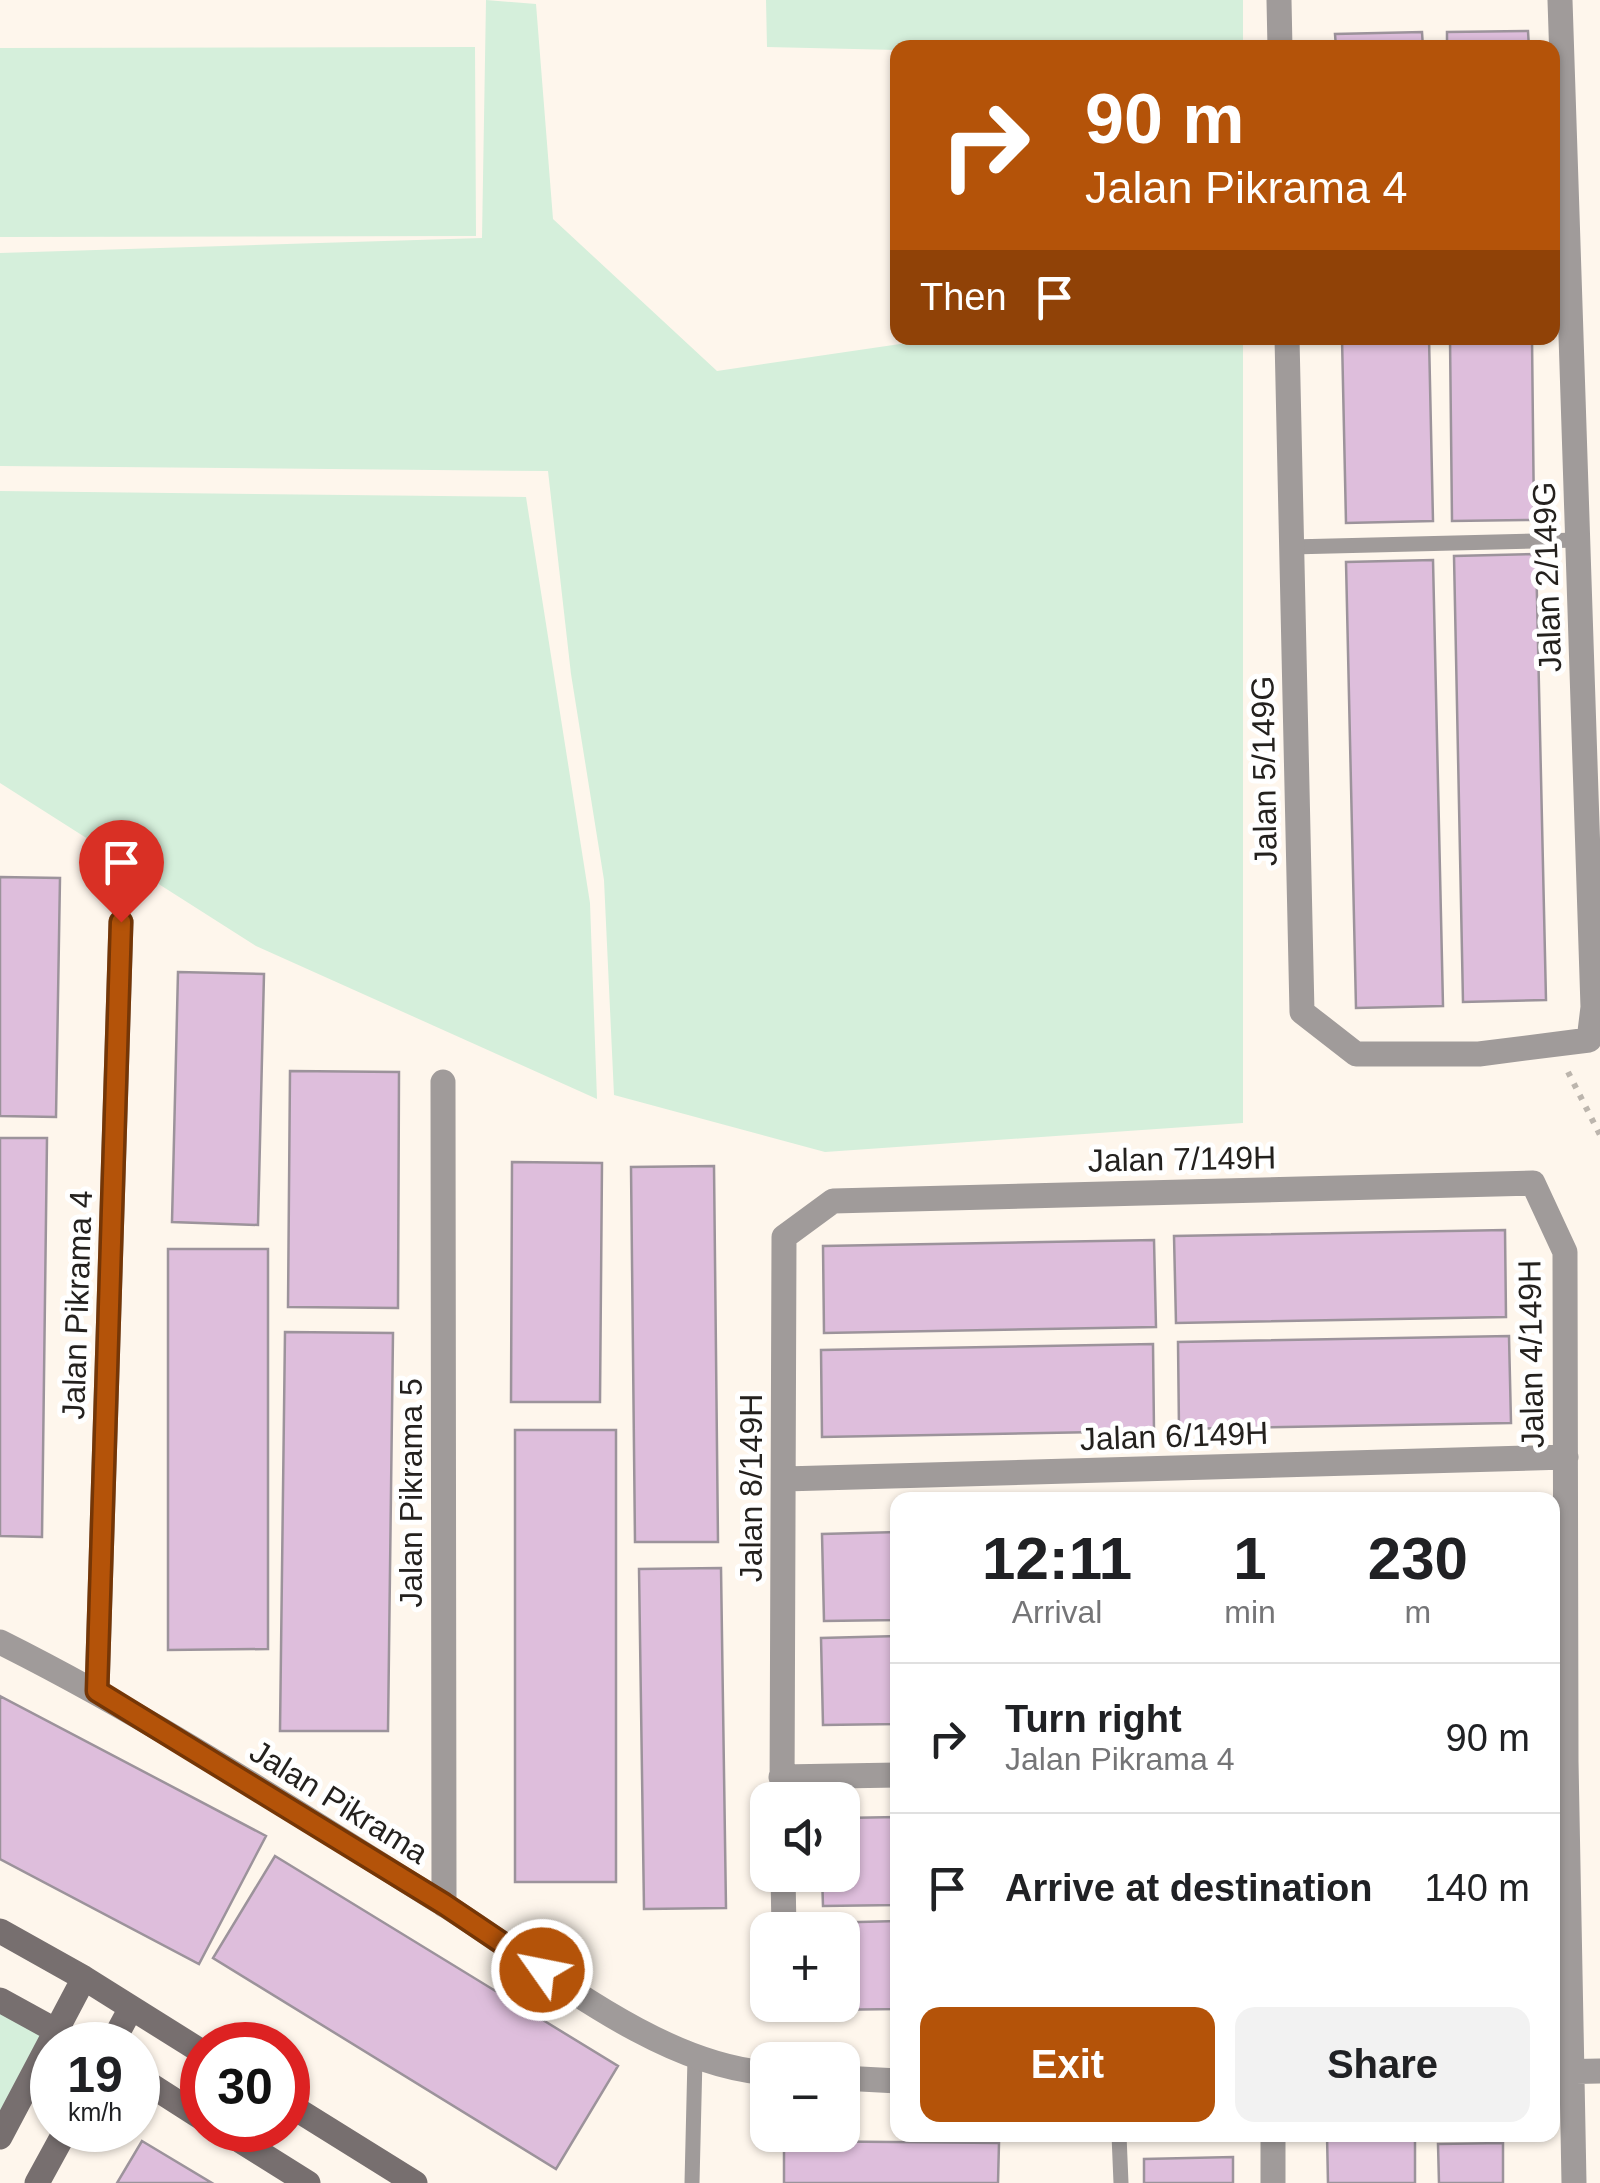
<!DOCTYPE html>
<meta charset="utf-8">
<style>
:root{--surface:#fff;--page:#f2f2f2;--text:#202124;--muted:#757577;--line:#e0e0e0;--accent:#b45309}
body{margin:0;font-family:Helvetica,sans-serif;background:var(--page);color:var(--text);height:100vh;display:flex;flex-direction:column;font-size:38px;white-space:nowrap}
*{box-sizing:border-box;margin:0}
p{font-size:32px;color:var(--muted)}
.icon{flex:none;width:55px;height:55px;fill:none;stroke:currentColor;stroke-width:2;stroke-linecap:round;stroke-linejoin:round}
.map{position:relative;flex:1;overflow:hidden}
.drawer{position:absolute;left:890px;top:1492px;width:670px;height:650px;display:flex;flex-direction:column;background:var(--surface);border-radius:20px;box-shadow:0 2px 8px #0004}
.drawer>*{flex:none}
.hud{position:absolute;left:890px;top:40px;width:670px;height:305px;border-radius:20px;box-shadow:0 2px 8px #0004;background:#b45309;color:#fff;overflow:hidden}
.fabs{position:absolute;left:750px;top:1782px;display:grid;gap:20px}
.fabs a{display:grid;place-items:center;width:110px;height:110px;border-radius:20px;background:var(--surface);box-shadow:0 2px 8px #0004;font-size:50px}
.speed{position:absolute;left:30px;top:2022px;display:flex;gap:20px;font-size:50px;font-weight:700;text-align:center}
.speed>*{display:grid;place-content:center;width:130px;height:130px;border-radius:50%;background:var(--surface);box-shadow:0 2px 8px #0004;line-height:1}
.speed small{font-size:25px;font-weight:400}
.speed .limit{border:15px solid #d22;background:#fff;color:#111}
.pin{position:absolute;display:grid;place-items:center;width:85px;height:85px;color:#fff;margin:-102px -42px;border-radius:50% 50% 50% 0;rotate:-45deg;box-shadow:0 0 10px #0007}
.pin .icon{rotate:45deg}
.me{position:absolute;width:110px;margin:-55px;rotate:303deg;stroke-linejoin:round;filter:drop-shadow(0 0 8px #0008)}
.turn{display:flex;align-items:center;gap:35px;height:210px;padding:0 30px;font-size:45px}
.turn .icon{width:130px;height:130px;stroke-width:2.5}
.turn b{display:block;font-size:70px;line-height:85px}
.then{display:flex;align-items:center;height:95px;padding:0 30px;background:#0003;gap:20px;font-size:38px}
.eta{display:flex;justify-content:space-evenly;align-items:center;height:170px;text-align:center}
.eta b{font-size:60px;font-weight:700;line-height:70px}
.action{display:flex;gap:20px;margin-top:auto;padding:20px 30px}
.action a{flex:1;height:115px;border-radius:20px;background:var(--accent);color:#fff;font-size:40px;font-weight:700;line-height:115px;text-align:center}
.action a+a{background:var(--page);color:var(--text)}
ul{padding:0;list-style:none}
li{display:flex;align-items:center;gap:30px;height:150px;padding:0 30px;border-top:2px solid var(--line)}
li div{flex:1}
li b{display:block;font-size:38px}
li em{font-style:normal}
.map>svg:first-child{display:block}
.green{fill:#d5efdb}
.building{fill:#debedc;stroke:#9c939b;stroke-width:2.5}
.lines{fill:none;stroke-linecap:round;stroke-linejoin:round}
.path{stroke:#bcb5ad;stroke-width:6;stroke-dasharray:5 8;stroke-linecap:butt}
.lane{stroke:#a09b9a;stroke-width:15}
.street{stroke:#a09b9a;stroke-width:25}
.secondary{stroke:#776f6f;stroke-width:25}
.route-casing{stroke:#753606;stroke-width:25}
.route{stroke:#b45309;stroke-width:18}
.labels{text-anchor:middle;stroke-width:10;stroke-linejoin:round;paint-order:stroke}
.street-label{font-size:32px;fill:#24211e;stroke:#fff}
</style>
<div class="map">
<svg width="1600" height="2183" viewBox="0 0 1600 2183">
<rect width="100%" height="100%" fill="#fef6ec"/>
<path class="green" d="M486 0 536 4 553 219 717 371 941 338H1243V1123L825 1152 614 1095 604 880 571 674 548 471 0 466V253L482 238Z
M766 0H1243V47L898 48 897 50 767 47Z
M475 47 476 236 0 237V48Z
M0 491 526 497 590 903 597 1099 256 946 0 783Z
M0 2012 47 2035 0 2121Z"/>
<path class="building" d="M1528 31 1529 48H1447V32Z
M1422 32 1423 48H1336L1335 34Z
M1342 338H1429L1433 521 1346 523Z
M1450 338H1532L1534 520 1452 521Z
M1536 554 1546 1000 1463 1002 1454 556Z
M1433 560 1443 1006 1356 1008 1346 562Z
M0 877 60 878 56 1117 0 1116Z
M178 972 264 974 258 1225 172 1222Z
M290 1071 399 1072 398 1308 288 1307Z
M0 1138H47L42 1537 0 1536Z
M512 1162 602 1163 600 1402H511Z
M714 1166 718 1542H635L631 1167Z
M1505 1230 1506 1317 1176 1323 1174 1236Z
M1154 1240 1156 1327 824 1333 823 1246Z
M168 1249H268V1649L168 1650Z
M285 1332 393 1333 388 1731H280Z
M1509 1336 1511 1423 1179 1429 1178 1342Z
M1153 1344 1154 1431 822 1437 821 1350Z
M515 1430H616V1882H515Z
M898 1532V1620L824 1621 822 1534Z
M721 1568 726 1908 644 1909 639 1569Z
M898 1636V1724L823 1725 821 1638Z
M0 1696 266 1836 199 1964 0 1859Z
M898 1817V1905L823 1906 822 1875H842V1818Z
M275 1856 618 2066 556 2169 213 1958Z
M898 1921V2009L821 2010V2005H842V1930H820V1923Z
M1327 2135H1415V2183H1328Z
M142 2141 212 2183H117Z
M784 2141 999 2143 998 2183H784Z
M1503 2143V2183H1439L1438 2144Z
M1233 2157V2183H1144V2159Z"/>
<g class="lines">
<path class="path" d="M1568 1072 1600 1135"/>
<path class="lane" d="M1291 547 1579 540
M1119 2135 1121 2183
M692 2183 695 2058"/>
<path class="street" d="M1279 0 1280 48
M1287 338 1302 1012 1356 1054H1479L1589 1040 1593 1007 1560 0
M443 1082 444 1905
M784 1479 1566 1457
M0 1642C152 1718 296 1812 440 1902 535 1961 654 2065 768 2073
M97 1691 121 922
M781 1777 898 1775
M782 1800 784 1237 833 1201 1533 1183 1565 1252 1566 1761 1574 2183
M783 1875 784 1930
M1552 2072 1600 2071
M842 2078 898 2081
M1273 2135V2183"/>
<path class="secondary" d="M0 1931 84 1978 202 2052
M0 2000 82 2045
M111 2045 131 2008
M138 2077 202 2118
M288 2104 415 2183
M223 2130 308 2183
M0 2137 84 1978
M37 2183 66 2130"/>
</g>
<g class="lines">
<defs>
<path id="route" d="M121 922 97 1691 444 1904 542 1970"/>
</defs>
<use href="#route" class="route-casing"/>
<use href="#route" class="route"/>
</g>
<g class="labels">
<g class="street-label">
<text transform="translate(1547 577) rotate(-92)" y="11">Jalan 2/149G</text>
<text transform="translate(1264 771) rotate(-91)" y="11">Jalan 5/149G</text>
<text transform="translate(1182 1159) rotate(-1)" y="11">Jalan 7/149H</text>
<text transform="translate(77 1305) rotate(-88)" y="11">Jalan Pikrama 4</text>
<text transform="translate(1531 1354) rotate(-91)" y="11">Jalan 4/149H</text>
<text transform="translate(1174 1436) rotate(-2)" y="11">Jalan 6/149H</text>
<text transform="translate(751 1488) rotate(-90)" y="11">Jalan 8/149H</text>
<text transform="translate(411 1493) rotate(-90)" y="11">Jalan Pikrama 5</text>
<text transform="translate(339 1802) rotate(32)" y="11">Jalan Pikrama</text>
</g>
</g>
</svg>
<div class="fabs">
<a><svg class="icon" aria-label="sound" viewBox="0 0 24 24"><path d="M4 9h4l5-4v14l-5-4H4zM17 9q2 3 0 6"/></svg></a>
<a>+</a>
<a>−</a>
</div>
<div class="speed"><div>19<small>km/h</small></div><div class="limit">30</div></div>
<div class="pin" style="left:121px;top:922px;background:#d93025"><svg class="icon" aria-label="arrive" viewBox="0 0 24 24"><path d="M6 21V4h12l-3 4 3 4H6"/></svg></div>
<svg class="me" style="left:542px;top:1970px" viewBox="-20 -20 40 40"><circle r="17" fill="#b45309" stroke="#fff" stroke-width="3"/><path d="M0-11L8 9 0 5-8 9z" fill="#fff"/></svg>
<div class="hud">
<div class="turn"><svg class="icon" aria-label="right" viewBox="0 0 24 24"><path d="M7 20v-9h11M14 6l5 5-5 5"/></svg><div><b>90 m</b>Jalan Pikrama 4</div></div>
<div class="then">Then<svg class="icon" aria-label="arrive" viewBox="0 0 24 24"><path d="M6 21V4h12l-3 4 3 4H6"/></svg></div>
</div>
<section class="drawer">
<div class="eta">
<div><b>12:11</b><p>Arrival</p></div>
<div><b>1</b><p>min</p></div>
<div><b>230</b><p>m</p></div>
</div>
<ul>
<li><svg class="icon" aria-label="right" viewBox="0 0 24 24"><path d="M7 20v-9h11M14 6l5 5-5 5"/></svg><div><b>Turn right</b><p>Jalan Pikrama 4</p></div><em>90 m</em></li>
<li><svg class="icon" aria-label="arrive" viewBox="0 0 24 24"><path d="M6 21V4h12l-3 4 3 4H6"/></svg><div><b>Arrive at destination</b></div><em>140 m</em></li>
</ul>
<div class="action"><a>Exit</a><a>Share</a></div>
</section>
</div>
